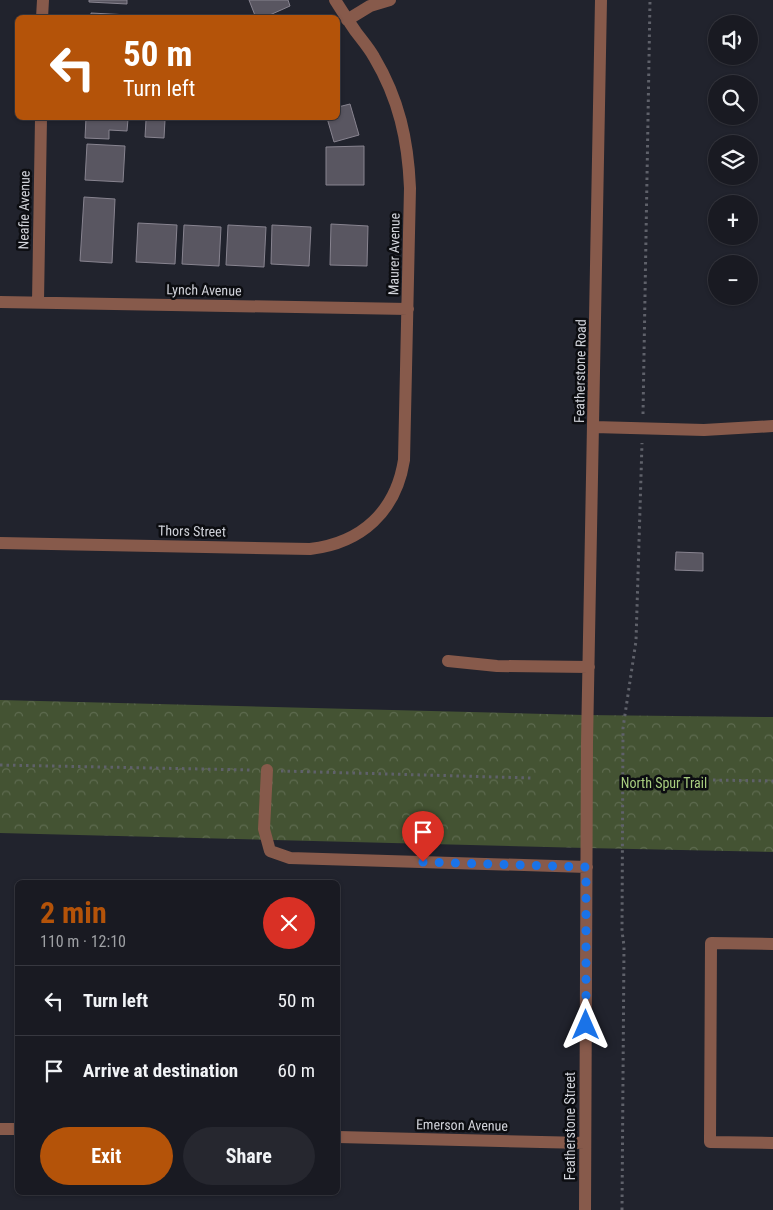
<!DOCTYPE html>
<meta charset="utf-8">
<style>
:root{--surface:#191a22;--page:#26272f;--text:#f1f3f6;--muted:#9fa1a5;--line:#373840;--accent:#b45309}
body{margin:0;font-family:"Roboto Condensed",sans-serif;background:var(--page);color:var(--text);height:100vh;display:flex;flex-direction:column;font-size:19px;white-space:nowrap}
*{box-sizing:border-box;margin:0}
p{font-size:16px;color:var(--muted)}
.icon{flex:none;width:28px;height:28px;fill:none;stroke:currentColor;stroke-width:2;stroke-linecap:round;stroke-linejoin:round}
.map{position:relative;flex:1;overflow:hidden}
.side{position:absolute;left:15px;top:880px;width:325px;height:315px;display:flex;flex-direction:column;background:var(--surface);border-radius:8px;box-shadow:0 1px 4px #0004,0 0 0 1px var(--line)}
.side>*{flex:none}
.hud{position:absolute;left:15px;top:15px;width:325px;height:105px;border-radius:8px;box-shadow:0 1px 4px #0004,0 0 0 1px var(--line);background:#b45309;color:#fff;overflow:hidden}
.controls{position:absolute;left:708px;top:15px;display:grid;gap:10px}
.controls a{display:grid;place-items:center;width:50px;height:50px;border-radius:50%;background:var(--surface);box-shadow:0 1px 4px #0004,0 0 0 1px var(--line);font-size:25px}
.pin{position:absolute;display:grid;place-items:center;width:42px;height:42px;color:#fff;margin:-51px -21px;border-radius:50% 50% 50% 0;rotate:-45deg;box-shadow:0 0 5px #0007}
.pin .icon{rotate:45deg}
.me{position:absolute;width:55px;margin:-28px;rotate:0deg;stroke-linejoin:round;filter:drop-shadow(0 0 4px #0008)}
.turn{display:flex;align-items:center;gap:18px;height:105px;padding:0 25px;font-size:22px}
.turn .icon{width:65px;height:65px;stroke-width:2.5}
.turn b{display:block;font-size:35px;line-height:42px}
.round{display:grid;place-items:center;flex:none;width:52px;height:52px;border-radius:26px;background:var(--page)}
.overview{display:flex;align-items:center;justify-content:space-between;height:85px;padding:0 25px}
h1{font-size:30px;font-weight:700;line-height:38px;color:var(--accent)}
.cta{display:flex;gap:10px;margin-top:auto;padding:10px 25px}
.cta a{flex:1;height:58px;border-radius:30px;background:var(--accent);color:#fff;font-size:20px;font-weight:700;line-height:58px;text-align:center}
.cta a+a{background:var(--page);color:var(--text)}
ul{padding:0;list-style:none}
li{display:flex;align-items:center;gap:15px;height:70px;padding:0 25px;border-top:1px solid var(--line)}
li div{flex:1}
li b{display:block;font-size:19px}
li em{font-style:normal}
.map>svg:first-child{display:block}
.forest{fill:url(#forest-crowns)}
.building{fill:#595661;stroke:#888490}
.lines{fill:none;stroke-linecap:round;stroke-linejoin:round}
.path{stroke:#5f616a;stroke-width:3;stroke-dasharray:2.5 4;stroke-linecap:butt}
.minor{stroke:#875a4b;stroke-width:12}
.route{stroke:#1a73e8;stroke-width:9;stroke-dasharray:0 16.2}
.labels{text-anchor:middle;stroke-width:5;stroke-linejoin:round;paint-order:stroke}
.street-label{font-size:14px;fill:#d1d3da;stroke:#0c0d11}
.park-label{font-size:14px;fill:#a9ce80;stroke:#0c0d11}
</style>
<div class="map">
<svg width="773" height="1210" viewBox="0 0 773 1210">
<defs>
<pattern id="forest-crowns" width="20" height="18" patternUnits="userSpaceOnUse" patternTransform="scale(1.25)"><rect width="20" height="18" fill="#445333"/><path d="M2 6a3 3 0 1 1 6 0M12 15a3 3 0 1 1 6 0" fill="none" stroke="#5e6b50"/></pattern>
</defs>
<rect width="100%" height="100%" fill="#21232d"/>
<path class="forest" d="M0 700 584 715 773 717V852L586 848 0 833Z"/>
<path class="building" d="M89 0H127V4L89 2Z
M249 0H288L290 6 263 18H256Z
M91 13 129 15V18H91Z
M350 104 359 135 334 142 327 118H338V107Z
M86 118H139V119H128L127 131 109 130V139L85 138Z
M146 120H165L164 138 145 137Z
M87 144 125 146 123 182 85 180Z
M364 146V185H326V147Z
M84 197 115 199 112 263 80 261Z
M138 223 177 225 175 264 136 262Z
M331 224 368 226 367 266 330 265Z
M184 225 221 227 219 266 182 264Z
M228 225 266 227 264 267 226 265Z
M272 225 311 227 309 266 271 264Z
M676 552 703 553V571L675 570Z"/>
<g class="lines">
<path class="path" d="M643 414 650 0
M0 765 252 770
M281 771 531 778
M648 779 773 781
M622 1210 624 946 622 931 623 728 636 641 642 443"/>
<path class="minor" d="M42 18 43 0
M347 20 370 6 390 0
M0 302 408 309
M38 302 41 118
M594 427 704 430 773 426
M0 543 310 549C362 543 396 511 404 460L410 188C408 140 399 99 374 57 369 48 362 40 356 32 349 22 342 11 335 0
M448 661 497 666 589 667
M267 770 264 829 270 851 290 858 587 867
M773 944 711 943 710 1142 773 1143
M0 1129H18
M338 1137 585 1143
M585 1210 587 743 601 0"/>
</g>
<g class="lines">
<path class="route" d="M423 862 586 867V1025"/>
</g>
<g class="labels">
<g class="street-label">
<text transform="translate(24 210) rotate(-89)" y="5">Neafie Avenue</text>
<text transform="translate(394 254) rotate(-89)" y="5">Maurer Avenue</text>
<text transform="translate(204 290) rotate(1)" y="5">Lynch Avenue</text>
<text transform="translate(580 371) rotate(-89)" y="5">Featherstone Road</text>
<text transform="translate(192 531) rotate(1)" y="5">Thors Street</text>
<text transform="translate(462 1125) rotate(1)" y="5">Emerson Avenue</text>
<text transform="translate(570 1126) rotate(-90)" y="5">Featherstone Street</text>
</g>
<g class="park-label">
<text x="664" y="788">North Spur Trail</text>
</g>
</g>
</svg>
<div class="controls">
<a><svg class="icon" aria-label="sound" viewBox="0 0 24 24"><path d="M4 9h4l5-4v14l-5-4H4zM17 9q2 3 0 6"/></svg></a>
<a><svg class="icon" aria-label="search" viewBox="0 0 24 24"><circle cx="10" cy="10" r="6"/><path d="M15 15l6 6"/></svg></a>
<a><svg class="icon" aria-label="layers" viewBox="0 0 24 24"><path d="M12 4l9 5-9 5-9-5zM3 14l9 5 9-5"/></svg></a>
<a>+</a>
<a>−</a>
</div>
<div class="pin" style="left:423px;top:862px;background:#d93025"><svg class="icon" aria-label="arrive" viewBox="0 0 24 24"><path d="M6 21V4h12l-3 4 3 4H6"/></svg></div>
<svg class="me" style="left:586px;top:1025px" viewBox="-20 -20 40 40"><path d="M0-17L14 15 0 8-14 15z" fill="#1a73e8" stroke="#fff" stroke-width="4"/></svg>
<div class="hud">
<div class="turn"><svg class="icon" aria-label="left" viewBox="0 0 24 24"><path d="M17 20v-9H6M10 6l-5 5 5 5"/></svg><div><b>50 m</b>Turn left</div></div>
</div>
<section class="side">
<div class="overview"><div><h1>2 min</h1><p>110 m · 12:10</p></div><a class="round" style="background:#d93025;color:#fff"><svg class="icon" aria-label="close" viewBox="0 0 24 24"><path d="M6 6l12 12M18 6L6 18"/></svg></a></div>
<ul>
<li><svg class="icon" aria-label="left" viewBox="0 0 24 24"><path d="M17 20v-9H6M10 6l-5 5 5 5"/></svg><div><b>Turn left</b></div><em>50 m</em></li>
<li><svg class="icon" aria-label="arrive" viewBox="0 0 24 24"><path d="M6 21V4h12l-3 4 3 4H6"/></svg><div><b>Arrive at destination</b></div><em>60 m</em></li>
</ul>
<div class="cta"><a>Exit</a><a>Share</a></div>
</section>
</div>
